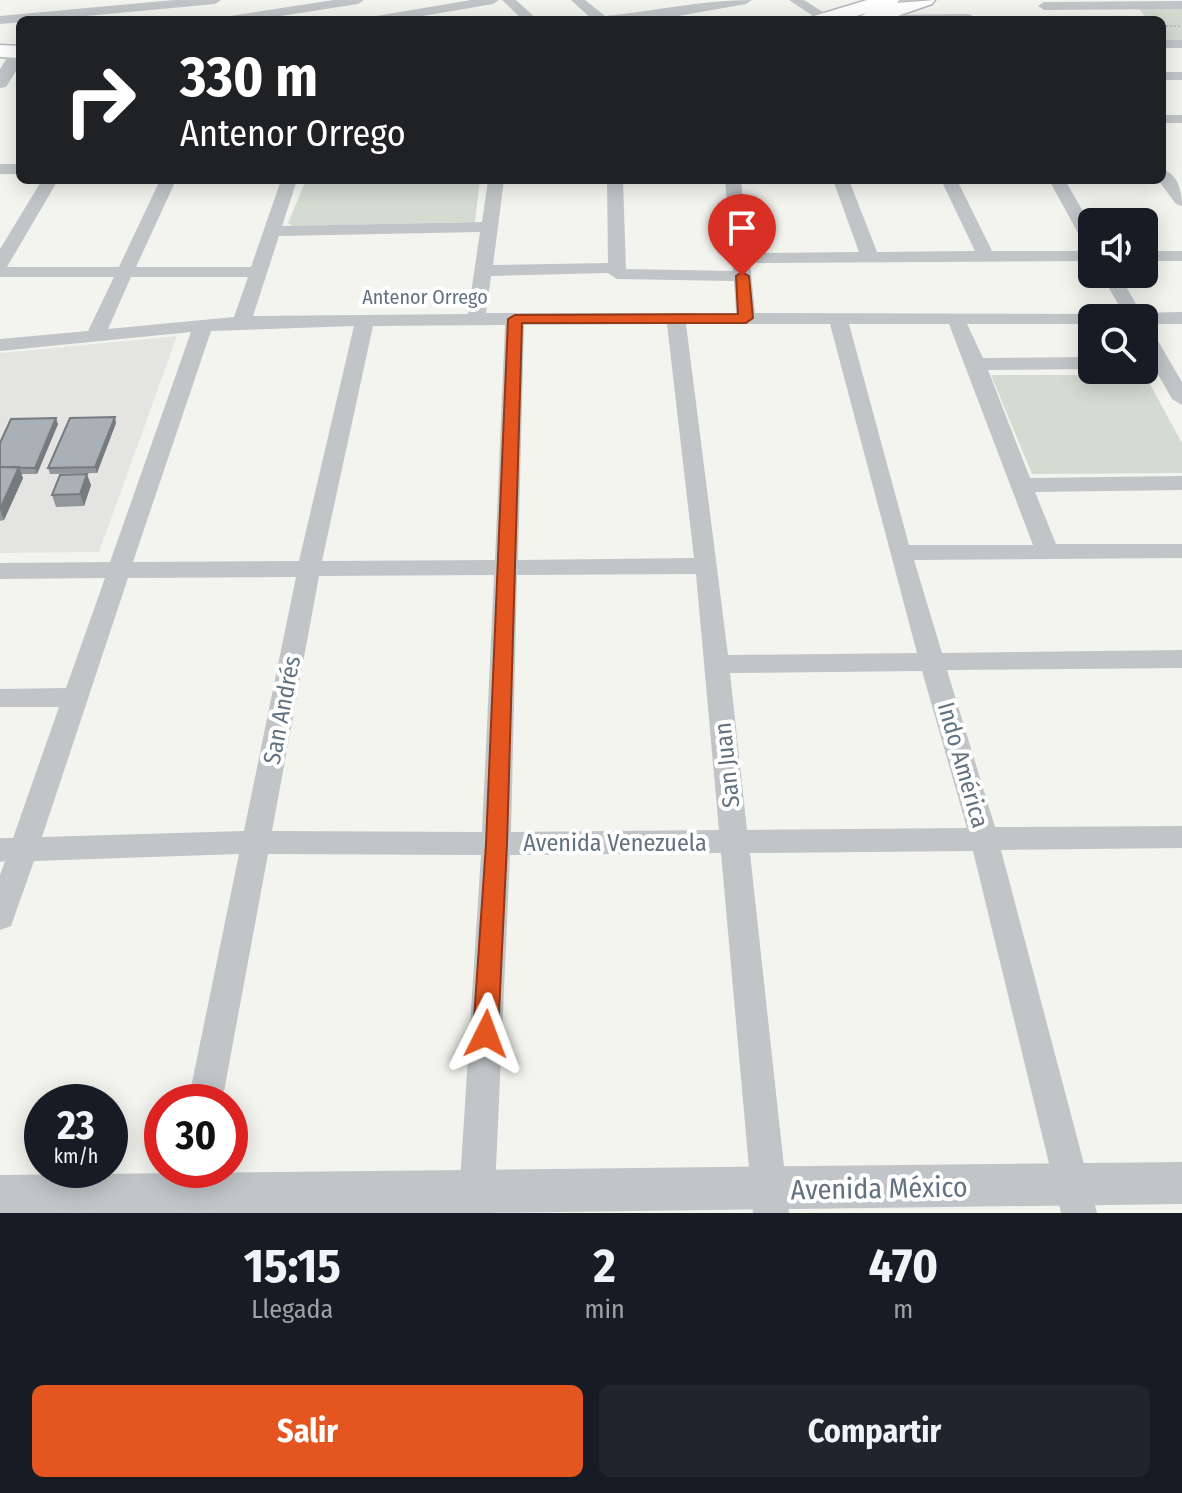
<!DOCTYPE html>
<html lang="es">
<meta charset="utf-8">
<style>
:root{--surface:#171b24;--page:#20242c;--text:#f1f3f6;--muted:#9ea1a6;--accent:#e4551f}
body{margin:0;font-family:"Fira Sans Condensed",sans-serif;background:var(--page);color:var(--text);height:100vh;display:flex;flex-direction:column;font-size:30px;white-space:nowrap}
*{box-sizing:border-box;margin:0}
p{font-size:26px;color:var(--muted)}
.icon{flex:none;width:44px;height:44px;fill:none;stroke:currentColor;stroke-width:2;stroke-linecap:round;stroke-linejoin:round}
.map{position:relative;height:1213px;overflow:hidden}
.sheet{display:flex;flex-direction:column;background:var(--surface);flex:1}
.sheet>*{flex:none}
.top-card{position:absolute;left:16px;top:16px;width:1150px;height:168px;border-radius:12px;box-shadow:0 4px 20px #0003;background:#202124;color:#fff;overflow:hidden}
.buttons{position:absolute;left:1078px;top:208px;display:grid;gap:16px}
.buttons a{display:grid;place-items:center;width:80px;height:80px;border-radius:12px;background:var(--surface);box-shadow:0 4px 20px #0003;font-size:40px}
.speed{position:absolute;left:24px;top:1084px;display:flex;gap:16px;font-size:40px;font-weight:700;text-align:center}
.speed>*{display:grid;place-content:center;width:104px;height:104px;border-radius:50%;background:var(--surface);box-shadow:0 4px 20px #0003;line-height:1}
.speed small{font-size:20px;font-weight:400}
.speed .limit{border:12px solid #d22;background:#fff;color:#111}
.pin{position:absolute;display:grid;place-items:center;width:68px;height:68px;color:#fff;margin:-82px -34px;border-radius:50% 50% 50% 0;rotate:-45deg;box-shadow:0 0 8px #0007}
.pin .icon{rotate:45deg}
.me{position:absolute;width:88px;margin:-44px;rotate:3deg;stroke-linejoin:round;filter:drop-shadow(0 0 6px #0008)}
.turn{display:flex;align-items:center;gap:28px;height:168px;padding:0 32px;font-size:36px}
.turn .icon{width:104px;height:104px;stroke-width:2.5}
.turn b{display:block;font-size:56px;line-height:68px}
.eta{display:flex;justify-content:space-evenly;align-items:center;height:136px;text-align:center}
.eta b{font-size:48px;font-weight:700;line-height:56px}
.action{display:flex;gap:16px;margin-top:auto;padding:16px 32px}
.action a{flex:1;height:92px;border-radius:12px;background:var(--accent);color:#fff;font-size:32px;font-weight:700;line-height:92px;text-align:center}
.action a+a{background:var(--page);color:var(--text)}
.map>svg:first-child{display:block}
.built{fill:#e4e5e3}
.green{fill:#d4dbd0}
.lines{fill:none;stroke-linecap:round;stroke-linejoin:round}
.primary-casing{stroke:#b4b8bc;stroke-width:3}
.path{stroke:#bbbdbf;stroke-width:2;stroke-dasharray:2 2;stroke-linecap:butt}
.minor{fill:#c1c5c8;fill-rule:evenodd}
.tertiary{fill:#c1c5c8;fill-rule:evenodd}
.primary{fill:#fff;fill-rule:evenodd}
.wall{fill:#91979d}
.shaded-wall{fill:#767b7f}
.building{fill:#a9b0b6;stroke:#767b7f;stroke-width:2}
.route{fill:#e4551f;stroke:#943714;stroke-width:2}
.labels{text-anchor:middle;stroke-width:8;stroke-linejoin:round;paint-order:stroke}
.far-street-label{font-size:20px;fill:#627281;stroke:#fff}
.street-label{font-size:24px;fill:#627281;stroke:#fff}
.near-street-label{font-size:28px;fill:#627281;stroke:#fff}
</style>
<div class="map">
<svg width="1182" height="1213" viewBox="0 0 1182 1213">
<rect width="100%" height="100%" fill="#f4f4ef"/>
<path class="built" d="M177 336 99 552 0 553V353Z"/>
<path class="green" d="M1139 9H1182V41H1167L1162 36V20H1148Z
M306 180H480L475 222 293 226 288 223Z
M991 375H1145L1182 443V473L1032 474Z"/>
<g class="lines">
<defs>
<path id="primary" d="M867 0H899L897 3 935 0 932 4 886 20H856L866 13 843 20H811L814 16Z
M0 45 20 46V58L0 57Z"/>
</defs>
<use href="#primary" class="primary-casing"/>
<path class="path" d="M1162 26H1182"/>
<path class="minor" d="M174 0H221L215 4 0 24V16Z
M334 0H364L358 4 255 20H223L230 16Z
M471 0H499L493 4 399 20H369L376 16Z
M502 0H516L538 20H523Z
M571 0H585L605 16C654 11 703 0 752 0L746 4 667 18 593 20Z
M789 0H804L834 19 819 20Z
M1182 1V9L1044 10 1038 6 1044 2Z
M967 14 972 15V20L872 19 879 15Z
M1162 40H1182V48H1162Z
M1162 72H1182V80H1162Z
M1162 115H1182V123H1162Z
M0 164H20V174H0Z
M1162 169C1178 174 1182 191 1182 206L1176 204 1158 180H1162Z
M42 180H58L7 267H119L160 180H176L136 267H251L281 180H297L282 226 482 222 488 180H504L493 265 608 263 607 180H623L626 269 733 271 725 180H741L749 253 859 252 833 180H849L877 252 975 251 941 180H957L992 251H1092V261L750 263 755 313 1099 314 1101 318H1092V324H967L983 358 1092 357V369L988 370 1030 478 1182 476V490L1035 492 1056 544H1182V558L914 560 942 653 1182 650V668L947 670 995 827 1182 826V848L1001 850 1097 1213H1061L973 851 750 853 789 1213H753L721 853 510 855 494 1213H458L481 855 268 854 222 1102H188L239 854 34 861 11 926 0 930V875L5 861 0 862V838H13L59 707H0V689L66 688 105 578 0 579V563L110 562 191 332 0 351V339L88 331 114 277H0V249ZM480 232 468 314 253 316 279 236ZM608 273 617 279 734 281 736 313H486L491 276ZM131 277H248L234 317 108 329ZM667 324 694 558 518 560 524 325ZM686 324H830L917 653 728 655ZM849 324H949L1033 545H909ZM505 325 495 560 322 561 373 326ZM354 326 299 561 133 562 211 331ZM696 574 719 830 511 832 517 575ZM494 575 482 832 272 831 319 576ZM296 577 244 831 42 837 128 578ZM922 671 967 828 747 830 730 673Z
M1049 180H1065L1092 227V247L1083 242Z
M1144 251H1182V261H1144Z
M1101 274H1119L1141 313 1182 312V324H1144V318H1126Z
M1144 327 1151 329 1182 382V405L1172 399 1144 350Z"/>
<path class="tertiary" d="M891 0H916L860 20H835L837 17Z
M20 47V65L6 87 0 88V69L13 48Z
M1182 1162V1204L479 1213H0V1175Z"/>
<use href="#primary" class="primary"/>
</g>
<path class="wall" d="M116 423 97 473 50 474 48 468Z
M58 424 37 474H21L23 478 4 520 0 521V443Z
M91 485 84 506 56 507 52 495Z"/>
<path class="shaded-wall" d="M115 417 116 423 97 473 95 467Z
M56 418 58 424 37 474 35 468Z
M19 467 23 478 4 520 0 509Z
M87 474 91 485 84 506 80 494Z"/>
<path class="building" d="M115 417 95 467 48 468 70 418Z
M56 418 35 468 0 467V443L11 419Z
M0 467H19L0 509Z
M87 474 80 494 52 495 60 475Z"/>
<path class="route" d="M742 272 749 276 753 318 746 323H522L507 844 498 1034 494 1042 486 1045 477 1042 473 1034 486 844 508 319 515 315 738 314 736 276Z"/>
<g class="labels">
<g class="far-street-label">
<text x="425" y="304">Antenor Orrego</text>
</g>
<g class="street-label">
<text transform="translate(282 710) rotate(-79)" y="8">San Andrés</text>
<text transform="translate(727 765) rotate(-96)" y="8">San Juan</text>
<text transform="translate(963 765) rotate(74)" y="8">Indo América</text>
<text x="615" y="851">Avenida Venezuela</text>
</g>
<g class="near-street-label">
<text transform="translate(879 1188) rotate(-1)" y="10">Avenida México</text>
</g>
</g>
</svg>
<div class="buttons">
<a><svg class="icon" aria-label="sound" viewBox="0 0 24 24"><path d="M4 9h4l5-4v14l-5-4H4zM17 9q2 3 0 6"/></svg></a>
<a><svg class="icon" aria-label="search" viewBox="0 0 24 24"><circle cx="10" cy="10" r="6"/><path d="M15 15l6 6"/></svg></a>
</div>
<div class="speed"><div>23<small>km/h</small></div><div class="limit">30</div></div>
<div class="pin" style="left:742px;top:276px;background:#d93025"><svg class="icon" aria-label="arrive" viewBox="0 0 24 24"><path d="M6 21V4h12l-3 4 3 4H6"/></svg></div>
<svg class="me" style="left:486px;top:1034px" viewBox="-20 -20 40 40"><path d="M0-17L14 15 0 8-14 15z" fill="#e4551f" stroke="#fff" stroke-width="4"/></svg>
<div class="top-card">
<div class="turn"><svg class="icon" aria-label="right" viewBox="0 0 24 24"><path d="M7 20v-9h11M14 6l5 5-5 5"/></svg><div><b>330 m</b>Antenor Orrego</div></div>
</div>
</div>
<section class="sheet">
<div class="eta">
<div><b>15:15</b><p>Llegada</p></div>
<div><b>2</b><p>min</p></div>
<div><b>470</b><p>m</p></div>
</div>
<div class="action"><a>Salir</a><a>Compartir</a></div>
</section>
